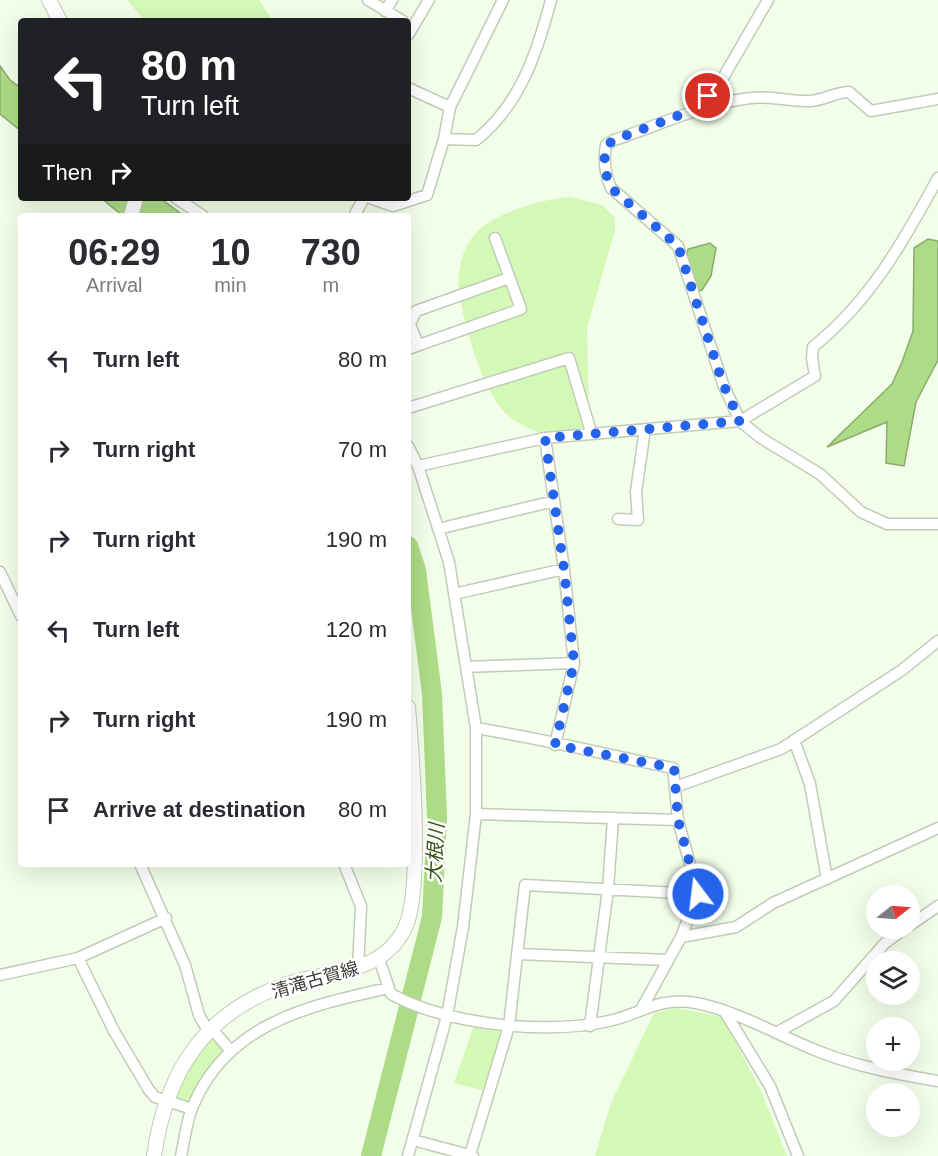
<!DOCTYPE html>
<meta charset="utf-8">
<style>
:root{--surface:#fff;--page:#f2f2f3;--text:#2b2b33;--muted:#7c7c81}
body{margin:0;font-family:Arial,"Noto Sans JP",sans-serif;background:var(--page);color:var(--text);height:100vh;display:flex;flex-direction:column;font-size:22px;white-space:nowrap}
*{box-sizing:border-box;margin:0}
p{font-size:20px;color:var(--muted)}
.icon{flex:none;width:33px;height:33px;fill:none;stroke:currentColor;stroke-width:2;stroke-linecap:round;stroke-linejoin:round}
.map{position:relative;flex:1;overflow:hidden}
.side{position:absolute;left:18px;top:213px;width:393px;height:654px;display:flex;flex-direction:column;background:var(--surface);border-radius:6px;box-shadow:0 6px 24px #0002}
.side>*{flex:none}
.banner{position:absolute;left:18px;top:18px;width:393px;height:183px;border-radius:6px;box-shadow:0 6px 24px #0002;background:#202124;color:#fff;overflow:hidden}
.needle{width:39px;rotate:73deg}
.buttons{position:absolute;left:866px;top:885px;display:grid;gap:12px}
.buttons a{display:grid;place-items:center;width:54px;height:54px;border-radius:50%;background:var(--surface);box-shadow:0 6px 24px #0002;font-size:30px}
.pin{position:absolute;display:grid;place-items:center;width:51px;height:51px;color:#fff;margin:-26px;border:3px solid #fff;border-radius:50%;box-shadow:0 2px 6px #0007}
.me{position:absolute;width:66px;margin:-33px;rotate:345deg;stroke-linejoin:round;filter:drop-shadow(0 0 4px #0008)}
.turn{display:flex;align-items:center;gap:21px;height:126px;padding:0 24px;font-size:27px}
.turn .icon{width:78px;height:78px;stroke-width:2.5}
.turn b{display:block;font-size:42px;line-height:51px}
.then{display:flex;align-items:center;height:57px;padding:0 24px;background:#0003;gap:12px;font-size:22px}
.eta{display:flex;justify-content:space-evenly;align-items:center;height:102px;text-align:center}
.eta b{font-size:36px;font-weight:700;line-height:42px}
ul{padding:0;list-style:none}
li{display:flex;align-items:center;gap:18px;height:90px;padding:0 24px}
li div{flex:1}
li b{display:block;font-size:22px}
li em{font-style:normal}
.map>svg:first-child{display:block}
.green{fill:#d4f9b6}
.water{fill:#addb86;stroke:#8aac6e;stroke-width:1.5}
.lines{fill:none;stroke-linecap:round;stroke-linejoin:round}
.river{stroke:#addb86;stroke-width:20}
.minor-casing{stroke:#c0ccb7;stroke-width:13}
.major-casing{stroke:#c0ccb7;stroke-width:16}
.minor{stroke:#fff;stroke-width:10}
.major{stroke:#fff;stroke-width:14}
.route{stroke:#2563eb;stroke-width:10;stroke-dasharray:0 18}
.labels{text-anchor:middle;stroke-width:5;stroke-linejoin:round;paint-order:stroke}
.street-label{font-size:18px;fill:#393e36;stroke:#fff}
.water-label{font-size:20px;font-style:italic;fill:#375319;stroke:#fff}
</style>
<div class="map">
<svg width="938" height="1156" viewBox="0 0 938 1156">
<rect width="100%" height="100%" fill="#f2fee9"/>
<path class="green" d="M127 0H259L273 21H145Z
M570 197 602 205 615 218V230L587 328 589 421 583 430C575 432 564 437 556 437 542 436 521 425 510 417 484 398 463 323 459 291 457 273 461 254 471 239 487 214 542 199 570 197Z
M676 1008 722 1017 761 1091 787 1156H595L611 1103 654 1013Z
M474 1025 502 1030 486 1091 454 1083Z
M212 1036 225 1051 192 1103 173 1099 183 1076Z"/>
<path class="water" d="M0 66 10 80 21 88V131L0 114Z
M101 198H160L184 216H123Z
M928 239 938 241V360L916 402 904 466 886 463 887 422 827 447 892 384 902 362 913 331 914 248Z
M710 243 716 248 711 276 702 290 697 291C692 278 684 263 688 249Z"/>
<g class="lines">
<path class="river" d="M371 1156 432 917 437 817 432 694 416 570 408 546"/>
<defs>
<path id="minor" d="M368 0 403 21
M385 11 392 0
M408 35 429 0
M408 88 450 107
M938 99 871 111 849 92C835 92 823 101 809 101 789 102 770 95 750 98 702 104 660 125 614 140L606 145C603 161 605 174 611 188L678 246 723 384 740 421 761 438 820 474 861 512 887 524H938
M696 108 720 83 768 0
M444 139 450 107 503 0
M176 198 203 216
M370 198 393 206 427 195 444 139 476 140C520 105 537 53 551 0
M354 216 364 198
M418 345 410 324 416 311 509 278
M408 349 521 309 495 238
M408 408 569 358 591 432
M545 438 564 569 574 663 555 745
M408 446 418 466 449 562 476 728V814L463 927 447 1016 408 1156
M418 466 545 438 740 421 815 376 812 358 813 347C871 300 903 242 938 178
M618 519 638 520 636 492 645 429
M438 529 554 501
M0 572 21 616
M454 594 564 569
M466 667 574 663
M476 728C543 739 608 755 673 768L678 820 698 894 681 937 642 1008
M794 740 810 784 827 879
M675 787 781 749 902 670 938 641
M476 814 678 820
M140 864 185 965 199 1015 208 1031
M344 864 361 906 358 968
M909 926 938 906
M681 937 736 927 773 903 938 828
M517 954 668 960
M78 958 114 1031 149 1090 155 1097 192 1109
M379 959 391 994C448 1025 546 1035 609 1021 641 1014 660 996 696 1003 737 1011 776 1034 815 1050 854 1066 896 1074 938 1081
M0 975 78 958 166 918
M725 1012 770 1086 798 1156
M590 1026 608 889 613 819
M211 1028 231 1051
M776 1033 834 1001 885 943 906 928
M413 1140 473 1156
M470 1155 509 1026 525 885 698 894
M181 1156C184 1142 186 1125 191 1111 224 1024 307 1006 388 988"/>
<path id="major" d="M49 0 60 21
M131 216 136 198
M154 1156C166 1072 204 1012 287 984 330 970 382 975 405 928 423 890 412 754 408 707"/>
</defs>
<use href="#minor" class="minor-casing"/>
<use href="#major" class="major-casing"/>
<use href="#minor" class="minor"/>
<use href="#major" class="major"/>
</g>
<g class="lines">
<path class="route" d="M698 894 678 820 674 768 555 745 574 663 564 569 545 438 740 421 723 384 678 246 611 188C605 174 603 161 606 146L614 140 696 109 708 96"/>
</g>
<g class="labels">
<g class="street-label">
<text transform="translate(315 980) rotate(-16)" y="6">清滝古賀線</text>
</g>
<g class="water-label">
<text transform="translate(435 853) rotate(-87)" y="7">大根川</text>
</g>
</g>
</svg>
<div class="buttons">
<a><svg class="needle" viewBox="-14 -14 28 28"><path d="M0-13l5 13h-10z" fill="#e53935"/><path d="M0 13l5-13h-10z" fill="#7c7c81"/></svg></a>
<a><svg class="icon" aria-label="layers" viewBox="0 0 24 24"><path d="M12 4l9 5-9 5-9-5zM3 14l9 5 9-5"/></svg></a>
<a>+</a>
<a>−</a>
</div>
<div class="pin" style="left:708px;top:96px;background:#d93025"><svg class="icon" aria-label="arrive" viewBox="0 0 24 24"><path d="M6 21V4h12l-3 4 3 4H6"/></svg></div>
<svg class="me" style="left:698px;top:894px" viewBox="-20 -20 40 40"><circle r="17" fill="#2563eb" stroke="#fff" stroke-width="3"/><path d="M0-11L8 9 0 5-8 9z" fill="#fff"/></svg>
<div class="banner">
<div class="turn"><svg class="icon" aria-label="left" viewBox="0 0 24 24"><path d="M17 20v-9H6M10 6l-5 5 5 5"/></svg><div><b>80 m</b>Turn left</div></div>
<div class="then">Then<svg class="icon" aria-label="right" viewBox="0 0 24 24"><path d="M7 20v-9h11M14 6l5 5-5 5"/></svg></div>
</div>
<section class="side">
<div class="eta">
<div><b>06:29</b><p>Arrival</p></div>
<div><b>10</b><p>min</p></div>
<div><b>730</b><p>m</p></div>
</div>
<ul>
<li><svg class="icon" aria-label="left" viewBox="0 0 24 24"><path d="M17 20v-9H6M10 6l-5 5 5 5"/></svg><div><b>Turn left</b></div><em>80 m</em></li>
<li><svg class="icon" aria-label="right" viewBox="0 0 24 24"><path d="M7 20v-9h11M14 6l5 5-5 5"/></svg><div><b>Turn right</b></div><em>70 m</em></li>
<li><svg class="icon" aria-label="right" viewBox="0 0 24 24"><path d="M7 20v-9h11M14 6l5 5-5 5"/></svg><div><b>Turn right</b></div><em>190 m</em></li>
<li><svg class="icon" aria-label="left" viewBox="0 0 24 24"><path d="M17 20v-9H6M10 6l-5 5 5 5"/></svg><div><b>Turn left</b></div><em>120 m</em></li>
<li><svg class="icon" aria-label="right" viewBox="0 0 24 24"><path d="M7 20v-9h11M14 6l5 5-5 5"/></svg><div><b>Turn right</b></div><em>190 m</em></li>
<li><svg class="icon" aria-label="arrive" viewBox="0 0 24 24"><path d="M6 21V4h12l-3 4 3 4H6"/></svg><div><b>Arrive at destination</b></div><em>80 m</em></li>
</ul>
</section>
</div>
